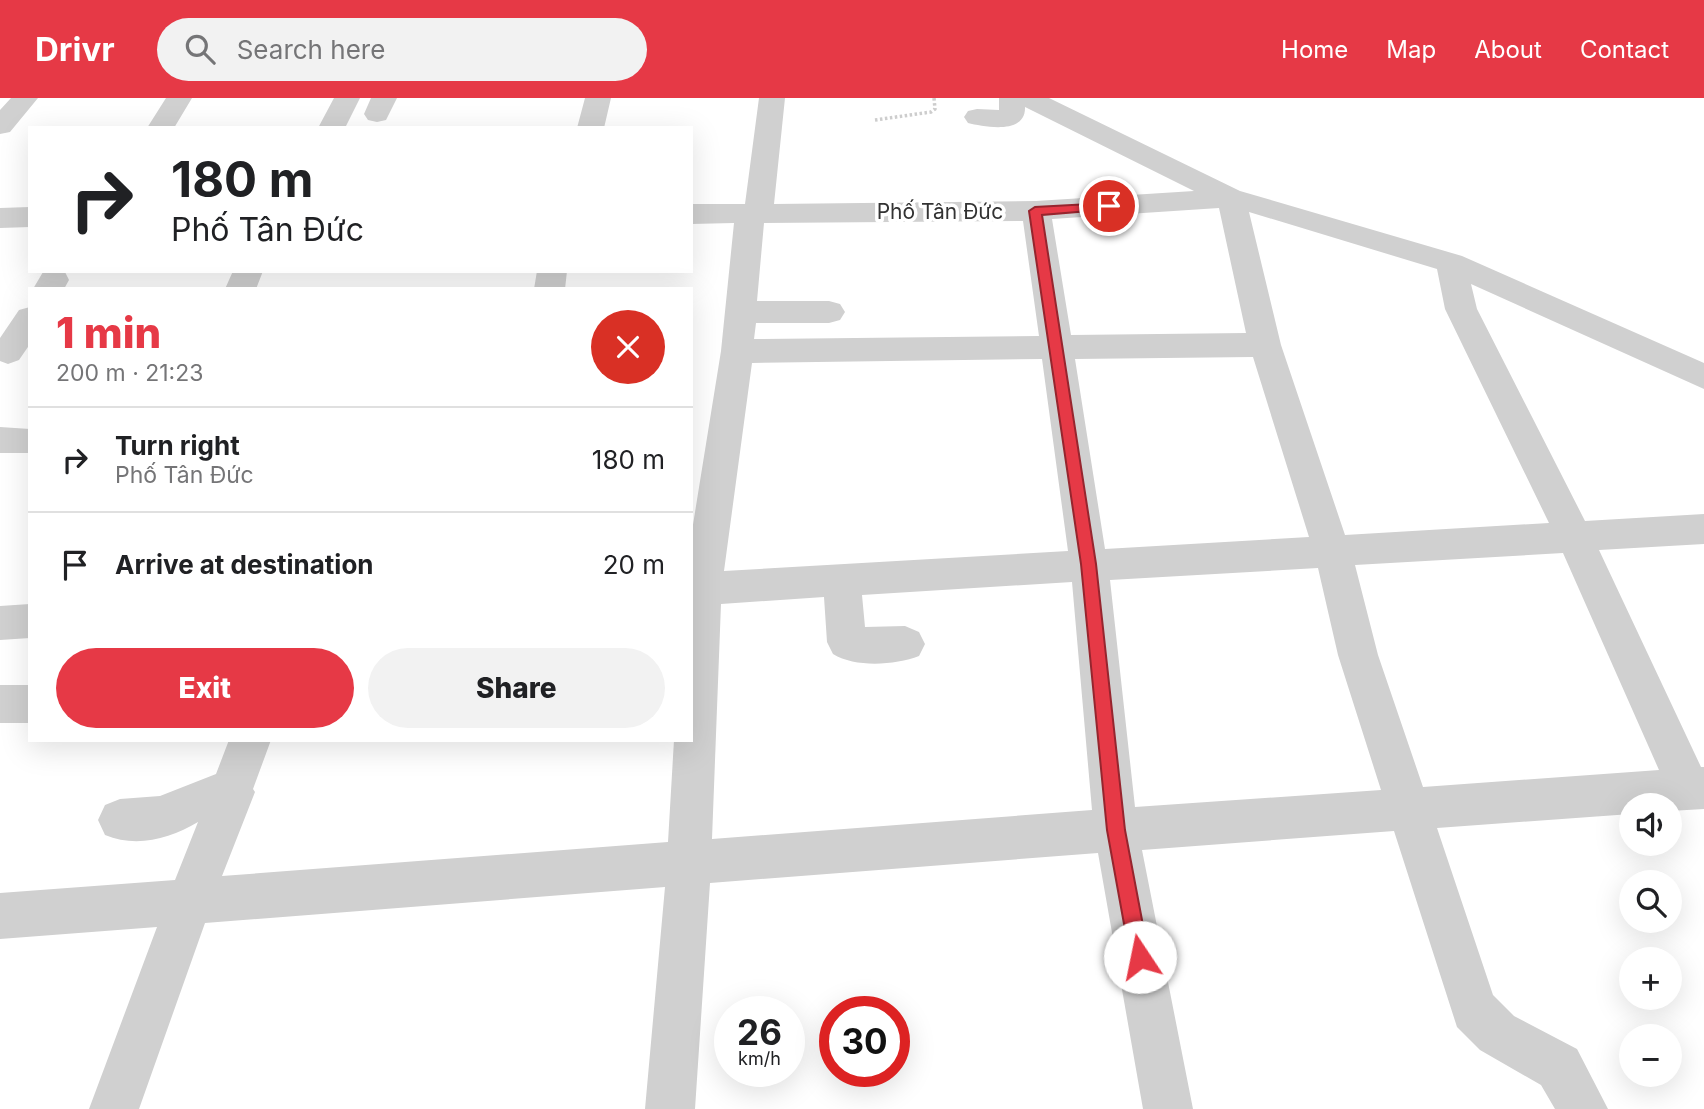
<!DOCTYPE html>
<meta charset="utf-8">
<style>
:root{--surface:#fff;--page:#f2f2f2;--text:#202124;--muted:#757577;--line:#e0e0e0;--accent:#e63946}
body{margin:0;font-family:Inter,sans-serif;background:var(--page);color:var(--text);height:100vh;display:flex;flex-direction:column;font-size:26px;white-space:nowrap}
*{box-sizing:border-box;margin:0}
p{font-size:23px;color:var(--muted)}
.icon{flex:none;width:38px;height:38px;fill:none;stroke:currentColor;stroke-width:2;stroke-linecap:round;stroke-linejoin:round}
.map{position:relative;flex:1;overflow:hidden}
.details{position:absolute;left:28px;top:189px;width:665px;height:455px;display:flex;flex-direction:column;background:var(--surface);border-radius:0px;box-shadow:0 7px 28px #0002}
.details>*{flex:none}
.hud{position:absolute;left:28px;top:28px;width:665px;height:147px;border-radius:0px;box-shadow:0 7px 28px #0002;background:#fff;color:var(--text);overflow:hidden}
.buttons{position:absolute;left:1619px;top:695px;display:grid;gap:14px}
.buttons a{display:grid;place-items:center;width:63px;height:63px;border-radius:50%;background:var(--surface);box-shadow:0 7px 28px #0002;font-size:35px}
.speed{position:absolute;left:714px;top:898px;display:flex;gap:14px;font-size:35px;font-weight:700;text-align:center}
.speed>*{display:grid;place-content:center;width:91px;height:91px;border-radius:50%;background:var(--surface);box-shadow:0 7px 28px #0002;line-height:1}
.speed small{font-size:18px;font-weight:400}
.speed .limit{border:10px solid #d22;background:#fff;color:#111}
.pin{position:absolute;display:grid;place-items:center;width:60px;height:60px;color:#fff;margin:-30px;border:4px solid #fff;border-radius:50%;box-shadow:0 2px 7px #0007}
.me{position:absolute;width:77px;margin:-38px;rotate:349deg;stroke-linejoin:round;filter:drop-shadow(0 0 5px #0008)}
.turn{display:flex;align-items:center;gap:24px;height:147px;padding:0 28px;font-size:32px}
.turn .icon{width:91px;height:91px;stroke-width:2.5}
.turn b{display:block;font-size:49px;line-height:60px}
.round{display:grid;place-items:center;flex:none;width:74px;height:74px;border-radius:37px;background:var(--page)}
.head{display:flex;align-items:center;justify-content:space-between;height:119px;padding:0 28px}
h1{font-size:42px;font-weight:800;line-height:52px;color:var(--accent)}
.primary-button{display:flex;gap:14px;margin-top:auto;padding:14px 28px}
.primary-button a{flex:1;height:80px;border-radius:42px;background:var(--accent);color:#fff;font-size:28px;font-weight:800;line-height:80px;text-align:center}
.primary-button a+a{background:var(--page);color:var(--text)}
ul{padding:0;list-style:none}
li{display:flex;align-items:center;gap:21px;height:105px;padding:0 28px;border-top:2px solid var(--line)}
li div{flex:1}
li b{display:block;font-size:26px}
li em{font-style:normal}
header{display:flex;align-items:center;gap:42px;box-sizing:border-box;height:98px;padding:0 35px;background:var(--accent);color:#fff}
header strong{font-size:33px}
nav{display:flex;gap:38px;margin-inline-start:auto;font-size:24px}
.search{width:490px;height:63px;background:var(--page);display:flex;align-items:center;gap:18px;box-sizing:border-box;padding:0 24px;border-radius:38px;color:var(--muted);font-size:26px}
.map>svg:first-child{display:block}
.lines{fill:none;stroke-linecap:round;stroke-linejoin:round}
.path{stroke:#cdcdcd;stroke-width:3.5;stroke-dasharray:2.5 2.5;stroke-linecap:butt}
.minor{fill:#d0d0d0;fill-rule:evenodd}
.route{fill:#e63946;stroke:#96252e;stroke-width:2}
.labels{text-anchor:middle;stroke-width:7;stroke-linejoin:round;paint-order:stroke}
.far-street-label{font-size:21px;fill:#333;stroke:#fff}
</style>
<header>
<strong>Drivr</strong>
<div class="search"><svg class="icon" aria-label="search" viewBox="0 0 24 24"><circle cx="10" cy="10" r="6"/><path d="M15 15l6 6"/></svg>Search here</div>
<nav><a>Home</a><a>Map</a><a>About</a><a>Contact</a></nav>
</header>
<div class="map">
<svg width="1704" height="1011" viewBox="0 0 1704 1011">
<rect width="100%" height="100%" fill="#fff"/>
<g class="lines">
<path class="path" d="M875 22 931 14 935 11 934 0"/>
<path class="minor" d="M11 0H38L10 34 0 36V12Z
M166 0H192L174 30H147Z
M334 0H360L345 30H318Z
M371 0H397L386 22 377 24 368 22 364 16Z
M585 0H611L604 30H577Z
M759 0H785L774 106 1036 103 1194 93 1025 9C1026 37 985 29 968 25L964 19 968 13 977 11 999 12V0H1049L1240 93 1462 158 1704 265V291L1471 186 1477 211 1585 423 1704 416V446L1599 452 1701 669H1704V711L1670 713V707H1631V716L1437 730 1493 897 1514 918 1577 951 1608 1011H1555L1541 987 1480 952 1457 929 1394 733 1142 752 1193 1011H1143L1098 755 710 785 695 1011H645L665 789 205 825 139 1011H89L157 829 0 841V795L175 782 198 724C170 741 136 750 105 737L98 722 105 707 120 701 160 698 216 676 229 642H271L253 691 255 694 222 778 668 744 674 642H691V439L721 253 734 125 691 126V106H745ZM1219 110 1246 235 1071 237 1052 121ZM1249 114 1437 171 1445 211 1549 425 1345 437 1281 247ZM1023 123 1039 238 754 241 756 225H829L840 222 845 214 840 206 829 203H757L764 125ZM1253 259 1309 439 1105 451 1075 261ZM1042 261 1068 453 724 473 752 265ZM1563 455 1659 672 1423 689 1378 557 1355 467ZM1318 470 1338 557 1381 692 1135 709 1110 482ZM1072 484 1092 712 712 741 721 506 824 499 827 544 833 556C856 570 895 567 919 558L925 546 919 534 905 528 865 529 862 497Z
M30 109V129L0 130V110Z
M47 173 65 174 69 182 64 191H33L43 174Z
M233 173H263L256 191H225Z
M537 173H567L565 191H534Z
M30 209V246L19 262 8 266 0 263V240L19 212Z
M0 329 30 331V355H0Z
M30 506V540L0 542V508Z
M0 587H30V625H0Z"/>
</g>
<path class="route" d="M1109 105 1115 108 1113 111 1042 117 1096 466 1125 732 1149 859 1147 866 1140 869 1133 866 1130 859 1107 732 1081 466 1029 113 1035 109Z"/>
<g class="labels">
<g class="far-street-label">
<text x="940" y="121">Phố Tân Đức</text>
</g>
</g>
</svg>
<div class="buttons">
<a><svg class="icon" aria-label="sound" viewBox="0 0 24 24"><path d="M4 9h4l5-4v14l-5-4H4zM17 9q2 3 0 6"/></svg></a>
<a><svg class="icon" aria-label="search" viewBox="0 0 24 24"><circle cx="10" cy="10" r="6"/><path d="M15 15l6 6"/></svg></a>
<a>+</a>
<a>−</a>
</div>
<div class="speed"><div>26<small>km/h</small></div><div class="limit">30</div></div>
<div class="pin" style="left:1109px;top:108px;background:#d93025"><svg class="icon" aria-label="arrive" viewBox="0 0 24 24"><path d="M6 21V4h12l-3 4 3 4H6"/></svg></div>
<svg class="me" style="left:1140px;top:859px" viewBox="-20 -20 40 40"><circle r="19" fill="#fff"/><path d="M0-13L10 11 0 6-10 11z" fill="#e63946"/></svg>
<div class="hud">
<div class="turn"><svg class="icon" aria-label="right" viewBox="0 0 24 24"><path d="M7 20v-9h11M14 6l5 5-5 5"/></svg><div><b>180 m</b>Phố Tân Đức</div></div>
</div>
<section class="details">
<div class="head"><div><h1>1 min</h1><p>200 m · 21:23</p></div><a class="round" style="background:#d93025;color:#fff"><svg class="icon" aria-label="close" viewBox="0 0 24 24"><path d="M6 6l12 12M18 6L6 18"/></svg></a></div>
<ul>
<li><svg class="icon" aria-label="right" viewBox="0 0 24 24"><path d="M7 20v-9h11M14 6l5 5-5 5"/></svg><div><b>Turn right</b><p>Phố Tân Đức</p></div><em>180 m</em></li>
<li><svg class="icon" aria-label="arrive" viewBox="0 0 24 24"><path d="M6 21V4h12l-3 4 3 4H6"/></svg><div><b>Arrive at destination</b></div><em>20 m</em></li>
</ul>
<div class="primary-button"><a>Exit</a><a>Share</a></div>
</section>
</div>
